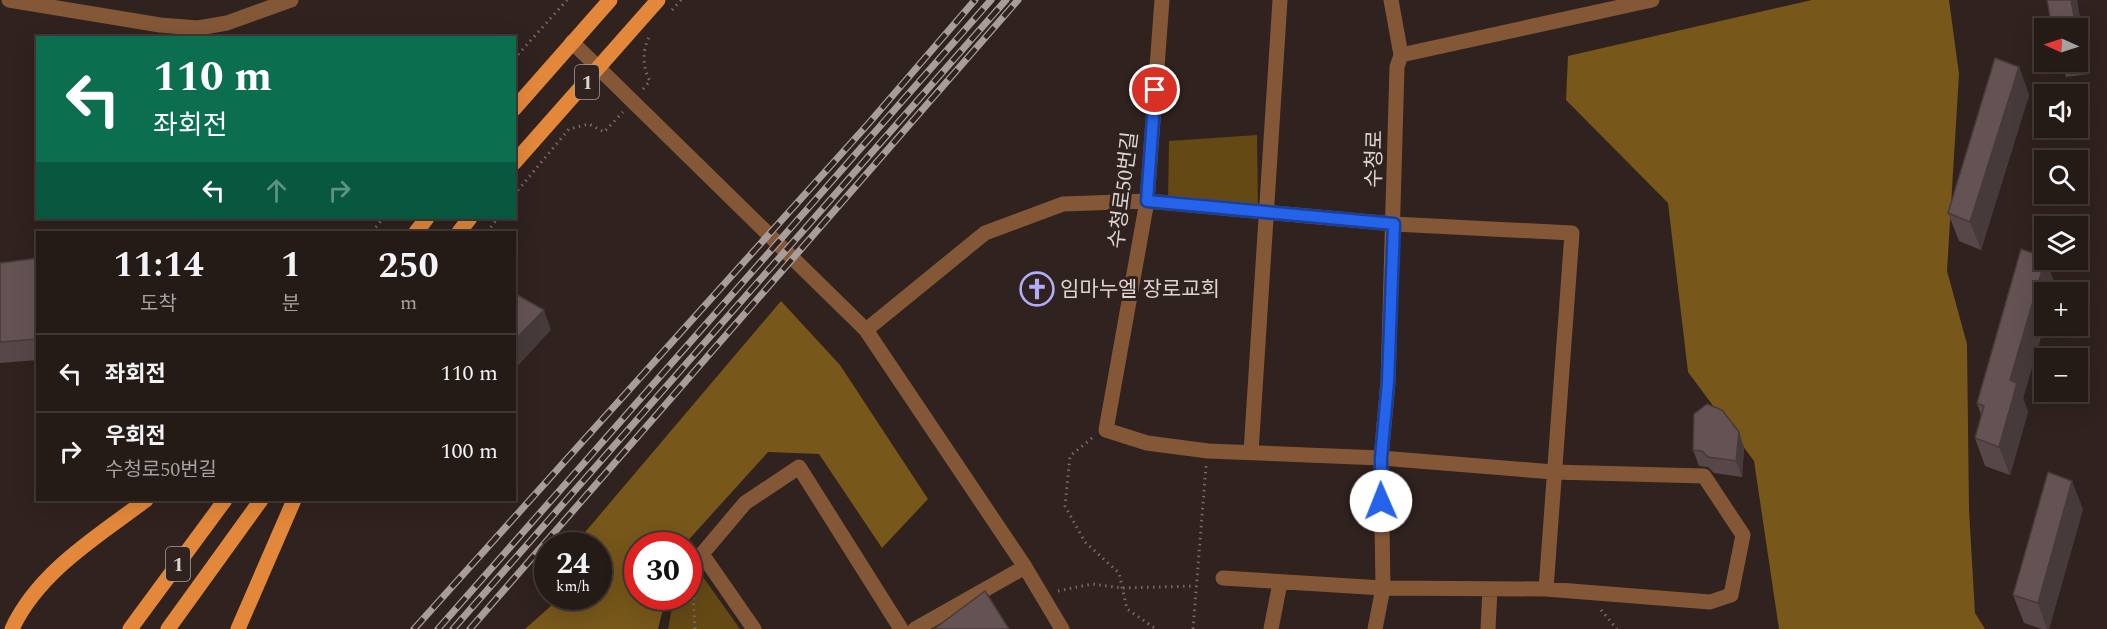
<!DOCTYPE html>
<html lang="ko">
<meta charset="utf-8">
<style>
:root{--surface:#241a16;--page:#302723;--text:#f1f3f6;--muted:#a3a1a1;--line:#413835}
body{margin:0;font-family:Spectral,"Noto Sans KR",serif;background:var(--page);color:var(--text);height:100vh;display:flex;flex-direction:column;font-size:22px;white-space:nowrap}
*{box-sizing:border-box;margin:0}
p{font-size:20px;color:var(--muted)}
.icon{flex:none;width:33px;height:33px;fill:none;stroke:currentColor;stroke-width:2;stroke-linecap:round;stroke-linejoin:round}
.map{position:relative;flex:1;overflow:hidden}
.sheet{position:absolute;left:36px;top:231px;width:480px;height:270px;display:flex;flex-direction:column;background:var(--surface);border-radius:0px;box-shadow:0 6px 24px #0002,0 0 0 2px var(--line)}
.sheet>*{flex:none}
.guide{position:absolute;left:36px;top:36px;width:480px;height:183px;border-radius:0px;box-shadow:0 6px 24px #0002,0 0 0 2px var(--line);background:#0b6e4f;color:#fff;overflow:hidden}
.needle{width:39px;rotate:273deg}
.buttons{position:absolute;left:2034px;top:18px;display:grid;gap:12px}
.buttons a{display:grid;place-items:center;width:54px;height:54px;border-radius:0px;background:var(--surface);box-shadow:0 6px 24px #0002,0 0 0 2px var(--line);font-size:30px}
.speed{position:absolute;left:534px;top:532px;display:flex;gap:12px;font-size:30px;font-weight:700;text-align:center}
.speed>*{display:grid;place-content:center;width:78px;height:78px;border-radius:50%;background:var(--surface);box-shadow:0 6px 24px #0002,0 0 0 2px var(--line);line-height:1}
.speed small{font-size:15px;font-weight:400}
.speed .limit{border:9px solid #d22;background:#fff;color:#111}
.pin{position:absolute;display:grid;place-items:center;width:51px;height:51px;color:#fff;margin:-26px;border:3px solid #fff;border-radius:50%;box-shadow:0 2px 6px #0007}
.me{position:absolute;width:66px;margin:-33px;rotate:359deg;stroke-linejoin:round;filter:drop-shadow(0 0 4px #0008)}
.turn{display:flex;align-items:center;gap:21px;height:126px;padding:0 18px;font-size:27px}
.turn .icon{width:78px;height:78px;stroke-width:2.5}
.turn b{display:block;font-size:42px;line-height:51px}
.lanes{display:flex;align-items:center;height:57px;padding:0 18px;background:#0003;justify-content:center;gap:30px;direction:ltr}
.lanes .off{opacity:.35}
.eta{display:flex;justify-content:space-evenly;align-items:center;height:102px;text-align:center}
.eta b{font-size:36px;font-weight:700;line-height:42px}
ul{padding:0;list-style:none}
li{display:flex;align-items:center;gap:18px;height:78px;padding:0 18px;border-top:2px solid var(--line)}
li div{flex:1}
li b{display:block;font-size:22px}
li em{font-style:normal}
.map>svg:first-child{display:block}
.green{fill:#644915}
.forest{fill:#77571a}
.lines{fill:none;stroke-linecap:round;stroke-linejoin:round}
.path{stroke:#776a67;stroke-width:3;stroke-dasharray:1.5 4.5;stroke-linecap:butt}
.minor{stroke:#845837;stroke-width:15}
.major{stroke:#e3883b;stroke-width:15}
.rail-casing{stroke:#a89d99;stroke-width:7}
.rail{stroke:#30221e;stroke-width:4.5;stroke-dasharray:14;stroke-linecap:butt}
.wall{fill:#574748}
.shaded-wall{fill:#473a3b}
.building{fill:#655354;stroke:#473a3b;stroke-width:1.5}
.route-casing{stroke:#184099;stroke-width:15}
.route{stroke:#2563eb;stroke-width:10}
.labels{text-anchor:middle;stroke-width:6;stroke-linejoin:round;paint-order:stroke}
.shield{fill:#30221e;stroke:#a99e9b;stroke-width:1.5}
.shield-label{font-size:20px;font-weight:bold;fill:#ddd3d0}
.street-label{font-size:21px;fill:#ddd3d0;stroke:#30221e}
.poi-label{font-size:21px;fill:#ddd3d0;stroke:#30221e;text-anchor:start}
</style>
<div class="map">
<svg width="2107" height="629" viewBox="0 0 2107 629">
<rect width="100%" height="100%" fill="#30221e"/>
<path class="green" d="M1257 135 1258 211 1168 204 1169 141Z
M691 560 740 629H668L674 597H688Z"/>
<path class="forest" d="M1812 0H1949L1959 74 1947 271 1967 344 1969 510 1975 613 1985 629H1779L1754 461 1688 372 1668 203 1566 100 1568 56Z
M781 301 840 365 928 499 882 548 819 454 768 452 683 546H638V597H666L658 629H525L561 597H598V546H582L581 537Z"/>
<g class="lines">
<path class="path" d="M672 10 681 0
M514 59 567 0
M643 89 650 81C642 66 642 50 650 35
M514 195 569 129 589 124 604 132 623 112
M372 232 383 218
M487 232 498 218
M1092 438 1070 456 1065 506 1085 542 1119 573 1127 609 1156 629
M1058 591 1092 584 1123 588 1194 586
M1601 610 1617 629
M695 629 693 592 700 579
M1193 629 1206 466"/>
<path class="minor" d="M9 0 160 25 198 28 227 23 291 0
M1162 0 1147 201 1106 430 1147 443 1208 451 1381 458 1553 472 1704 476 1743 535 1731 595 1710 602 1546 589 1383 588 1223 578
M1391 0 1401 55
M572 42 866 330 1025 567 1062 629
M866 330 985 233 1063 204 1147 201 1394 224 1572 233 1546 589
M1251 452 1280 0
M754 629 702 554 745 503 799 467 901 629
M915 629 1025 567
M1271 629 1280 583
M1375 629 1383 588 1381 458 1388 382 1397 67 1401 55 1652 0
M1488 629 1490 589"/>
<path class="major" d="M514 109 610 0
M514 163 658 0
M416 232 427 218
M459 232 470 218
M12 629C38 572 98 536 146 500
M130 629 225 500
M168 629 261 500
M238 629 294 500"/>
<defs>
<path id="rail" d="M414 629 869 123 975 0
M438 629 991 0
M453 629 1006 0
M470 629 1018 0"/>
</defs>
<use href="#rail" class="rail-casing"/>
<use href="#rail" class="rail"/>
</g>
<path class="wall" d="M2047 0H2077L2089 74 2066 77 2060 62H2078V28Z
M2019 67 2029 95 1981 250 1959 241 1948 213Z
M38 258V360L0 363V263Z
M2056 286 2023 398 2028 412 2010 475 1985 466 1975 438 1981 415 1977 403Z
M1739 432 1744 448 1742 477 1714 473 1708 467 1699 466 1693 450Z
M2083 509 2049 629H2042L2024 623 2013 595Z"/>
<path class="shaded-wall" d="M2071 0H2077L2089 74 2079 46 2078 28H2076Z
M2019 67 2029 95 1981 250 1970 222Z
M2045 260H2046L2056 286 2054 292H2044V324L2023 398 2028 412 2010 475 1999 447 2010 380Z
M544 310 551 330 514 370V341Z
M1739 432 1744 448 1742 477 1736 461Z
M2072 481 2083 509 2049 629H2047L2038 603Z"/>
<path class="building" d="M2047 0H2071L2076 28H2052Z
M1995 58 2019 67 1970 222 1948 213Z
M2021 249 2044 257 2045 260 2010 380 2017 383 1999 447 1975 438 1984 406 1977 403Z
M38 258V339L0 342V263Z
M514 293 544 310 514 341Z
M1707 404 1722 410 1739 432 1736 461 1708 457 1702 451 1693 450 1694 414Z
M2048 472 2072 481 2038 603 2013 595Z
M985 591 1009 629H934Z"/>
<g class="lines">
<defs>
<path id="route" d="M1155 90 1147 201 1394 224 1388 382 1381 458V501"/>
</defs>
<use href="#route" class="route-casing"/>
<use href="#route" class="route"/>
</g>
<defs>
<symbol id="church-ring" viewBox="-11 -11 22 22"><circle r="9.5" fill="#30221e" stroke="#b0aefa" stroke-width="1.5"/><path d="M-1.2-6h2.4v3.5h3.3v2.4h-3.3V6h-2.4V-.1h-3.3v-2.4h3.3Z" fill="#b0aefa"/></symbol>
</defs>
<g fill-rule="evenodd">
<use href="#church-ring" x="1018" y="270" width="38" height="38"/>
</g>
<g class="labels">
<g class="shield">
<rect x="575" y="65" width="24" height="34" rx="4.5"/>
<rect x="166" y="547" width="24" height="34" rx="4.5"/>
</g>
<g class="shield-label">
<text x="587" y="89">1</text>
<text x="178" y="571">1</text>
</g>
<g class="street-label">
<text transform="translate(1374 159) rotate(-89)" y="7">수청로</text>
<text transform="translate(1123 190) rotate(-83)" y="7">수청로50번길</text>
</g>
<g class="poi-label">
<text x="1060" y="296">임마누엘 장로교회</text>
</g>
</g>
</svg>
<div class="buttons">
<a><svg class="needle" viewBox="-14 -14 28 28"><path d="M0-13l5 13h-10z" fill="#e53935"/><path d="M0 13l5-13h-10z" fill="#a3a1a1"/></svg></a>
<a><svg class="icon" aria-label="sound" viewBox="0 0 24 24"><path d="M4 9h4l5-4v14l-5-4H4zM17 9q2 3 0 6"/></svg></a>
<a><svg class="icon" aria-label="search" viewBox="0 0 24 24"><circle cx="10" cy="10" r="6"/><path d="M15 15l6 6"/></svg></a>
<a><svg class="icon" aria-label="layers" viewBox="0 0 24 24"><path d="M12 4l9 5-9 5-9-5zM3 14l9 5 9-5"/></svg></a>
<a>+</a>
<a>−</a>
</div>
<div class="speed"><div>24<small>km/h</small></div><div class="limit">30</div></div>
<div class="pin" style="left:1155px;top:90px;background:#d93025"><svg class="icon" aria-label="arrive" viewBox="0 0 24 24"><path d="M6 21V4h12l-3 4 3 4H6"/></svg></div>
<svg class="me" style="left:1381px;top:501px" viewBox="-20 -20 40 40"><circle r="19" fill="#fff"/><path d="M0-13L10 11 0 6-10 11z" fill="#2563eb"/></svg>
<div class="guide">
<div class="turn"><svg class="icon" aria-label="left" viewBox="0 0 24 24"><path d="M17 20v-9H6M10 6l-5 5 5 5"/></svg><div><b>110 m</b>좌회전</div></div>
<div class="lanes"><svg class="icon" aria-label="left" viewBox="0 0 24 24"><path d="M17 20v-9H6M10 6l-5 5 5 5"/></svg><svg class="icon off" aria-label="ahead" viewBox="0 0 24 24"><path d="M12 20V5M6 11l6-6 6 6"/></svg><svg class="icon off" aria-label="right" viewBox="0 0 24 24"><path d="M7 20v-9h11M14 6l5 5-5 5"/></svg></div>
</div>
<section class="sheet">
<div class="eta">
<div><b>11:14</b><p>도착</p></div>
<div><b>1</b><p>분</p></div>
<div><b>250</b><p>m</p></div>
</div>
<ul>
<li><svg class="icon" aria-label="left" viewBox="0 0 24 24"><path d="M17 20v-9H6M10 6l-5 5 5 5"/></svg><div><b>좌회전</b></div><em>110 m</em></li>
<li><svg class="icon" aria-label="right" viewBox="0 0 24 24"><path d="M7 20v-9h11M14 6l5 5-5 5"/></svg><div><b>우회전</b><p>수청로50번길</p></div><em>100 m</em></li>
</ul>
</section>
</div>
